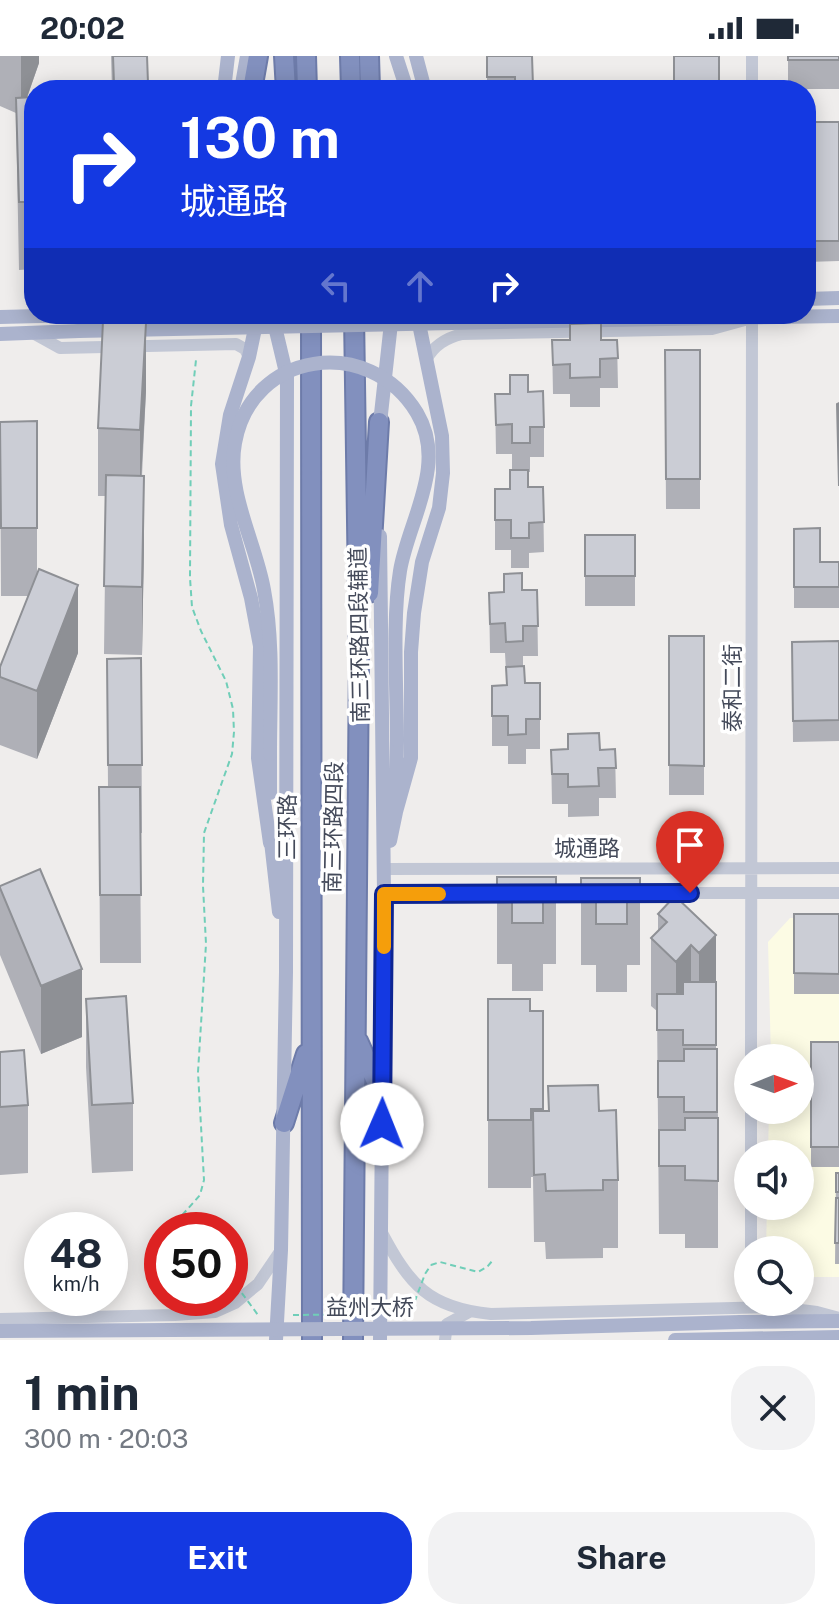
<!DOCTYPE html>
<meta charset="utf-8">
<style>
:root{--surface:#fff;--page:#f2f2f3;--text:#1f2937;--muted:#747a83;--accent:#1439e2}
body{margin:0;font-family:"Public Sans","Noto Sans SC",sans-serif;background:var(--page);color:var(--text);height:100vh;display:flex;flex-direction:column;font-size:30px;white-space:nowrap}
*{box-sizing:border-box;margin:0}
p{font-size:26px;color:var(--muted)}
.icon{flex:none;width:44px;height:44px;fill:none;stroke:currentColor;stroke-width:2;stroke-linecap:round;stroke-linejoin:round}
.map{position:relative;height:1284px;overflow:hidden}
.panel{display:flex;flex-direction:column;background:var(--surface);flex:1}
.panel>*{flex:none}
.top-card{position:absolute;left:24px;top:24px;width:792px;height:244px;border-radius:32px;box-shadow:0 4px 20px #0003;background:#1439e2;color:#fff;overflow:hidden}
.needle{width:52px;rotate:89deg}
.buttons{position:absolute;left:734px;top:988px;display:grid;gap:16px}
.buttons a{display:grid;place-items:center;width:80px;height:80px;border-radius:50%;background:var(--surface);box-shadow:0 4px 20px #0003;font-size:40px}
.speed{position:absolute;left:24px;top:1156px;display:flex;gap:16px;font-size:40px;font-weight:700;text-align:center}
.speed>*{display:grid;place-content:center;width:104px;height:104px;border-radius:50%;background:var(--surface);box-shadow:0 4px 20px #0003;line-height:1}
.speed small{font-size:20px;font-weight:400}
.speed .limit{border:12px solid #d22;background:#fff;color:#111}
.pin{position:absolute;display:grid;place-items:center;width:68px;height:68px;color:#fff;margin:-82px -34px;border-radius:50% 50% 50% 0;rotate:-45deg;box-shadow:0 0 8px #0007}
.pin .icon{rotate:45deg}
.me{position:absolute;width:88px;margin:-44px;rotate:1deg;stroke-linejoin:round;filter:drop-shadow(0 0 6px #0008)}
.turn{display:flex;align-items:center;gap:28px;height:168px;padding:0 24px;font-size:36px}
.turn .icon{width:104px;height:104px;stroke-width:2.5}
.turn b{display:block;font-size:56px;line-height:68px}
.lanes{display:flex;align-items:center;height:76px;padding:0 24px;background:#0003;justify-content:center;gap:40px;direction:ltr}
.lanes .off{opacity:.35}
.round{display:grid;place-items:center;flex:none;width:84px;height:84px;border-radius:32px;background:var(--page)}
.head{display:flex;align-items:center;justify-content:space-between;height:136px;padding:0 24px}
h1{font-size:48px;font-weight:700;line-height:60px}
.cta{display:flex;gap:16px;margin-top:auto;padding:16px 24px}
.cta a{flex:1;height:92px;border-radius:32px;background:var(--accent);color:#fff;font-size:32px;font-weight:700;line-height:92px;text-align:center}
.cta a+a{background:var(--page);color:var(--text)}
.status{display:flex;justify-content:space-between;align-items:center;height:56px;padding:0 40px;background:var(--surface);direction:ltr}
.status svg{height:22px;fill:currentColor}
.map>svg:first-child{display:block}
.commercial{fill:#fcfbe4}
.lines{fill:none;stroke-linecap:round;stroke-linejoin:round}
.highway-casing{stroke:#6d7ba9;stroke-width:22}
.path{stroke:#70ceb8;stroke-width:2;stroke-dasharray:6 4;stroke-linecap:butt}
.minor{stroke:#c2c7d5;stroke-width:12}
.major{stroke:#abb3cd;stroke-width:14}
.highway{stroke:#8290be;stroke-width:18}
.path-bridge{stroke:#70ceb8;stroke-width:2;stroke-dasharray:6 4;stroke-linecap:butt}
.major-bridge{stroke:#abb3cd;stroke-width:14}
.wall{fill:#afb0b7}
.shaded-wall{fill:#8e9095}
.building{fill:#cbcdd5;stroke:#8e9095;stroke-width:2}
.route-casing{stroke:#0d2593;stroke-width:20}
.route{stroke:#1439e2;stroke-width:14}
.slow{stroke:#f59e0b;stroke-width:14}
.labels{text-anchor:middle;stroke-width:7;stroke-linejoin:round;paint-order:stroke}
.street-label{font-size:22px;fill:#444a5a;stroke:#fff}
</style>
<div class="status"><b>20:02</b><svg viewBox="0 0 49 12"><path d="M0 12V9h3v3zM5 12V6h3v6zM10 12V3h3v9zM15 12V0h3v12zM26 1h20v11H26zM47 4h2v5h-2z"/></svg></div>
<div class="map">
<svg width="839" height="1284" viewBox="0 0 839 1284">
<rect width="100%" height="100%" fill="#efedec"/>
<path class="commercial" d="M790 862H839V1221H800V1194H766L767 1150H800V1098H768L769 1054H800V1002H771L768 886Z"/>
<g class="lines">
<defs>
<path id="highway" d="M284 0 286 34
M306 0 307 34
M350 0 351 34
M369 0 370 34
M252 34 258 0
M311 258 312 1284
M369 537 379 366
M358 985 383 1041
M284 1067 306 998
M353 1284 359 603 354 258"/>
</defs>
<use href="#highway" class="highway-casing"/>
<path class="path" d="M169 1174 200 1139 204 1124 198 1016 206 888 203 830 204 777 232 698 234 676 233 653 226 625 201 575 192 551 190 522 191 350 196 304
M162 1182C153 1193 153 1205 154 1219L162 1226
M431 1209 440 1206 478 1216 487 1211 493 1204
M154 1220 155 1225 162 1232
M230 1228 235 1226"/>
<path class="minor" d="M752 34V0
M33 277 60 292 236 288 245 293 249 301
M426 304C434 289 446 282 462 278L712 273 752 262 751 1002
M384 813 839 812
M623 837H839
M384 838H513
M539 838 597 837
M751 1098V1054
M381 1175C409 1228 428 1252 491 1258L777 1251 817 1256 839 1262
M751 1194V1150
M0 1263 175 1259 215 1256 235 1247 258 1228 281 1194
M445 1284 447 1268 469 1256"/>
<path class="major" d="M396 0 407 34
M416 0 425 34
M224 34 228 0
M241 34 247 0
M806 243 839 242
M258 258 249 301 230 359 222 408 231 469 251 542 260 590 258 702 270 787
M272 258 287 321 286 916 281 1194 276 1284
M0 261 121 258
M499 266 839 260
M0 278 79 275
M379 376 392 258
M380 480 384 838 380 1284
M270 737V698
M396 756 411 702V596L414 557 422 506 439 452 443 417 442 380 417 258
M270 777 279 856
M390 785 396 756 397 684
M741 1266 839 1265
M675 1284 839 1281"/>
<use href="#highway" class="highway"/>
<path class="path-bridge" d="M230 1221 258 1259
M293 1259 410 1258 425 1218 431 1209"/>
<path class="major-bridge" d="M79 275 499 266
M270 698C270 644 274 587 264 534 256 487 226 436 235 387 251 295 369 278 417 357 448 409 408 465 400 515 392 564 397 632 397 684
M0 1275 531 1272 741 1266"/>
</g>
<path class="wall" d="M0 0H39V7L27 42 34 41V213L19 214 16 57 0 50Z
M111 0H147L148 34H112Z
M487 0H532L533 34H487Z
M719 0V34H674Z
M788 0H839V33H788Z
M839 66V205L806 206V153Z
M552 284H617L618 332H600V351H570V338H553Z
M665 294H700V453H666Z
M146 335 142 420 144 488 142 599 104 598 106 440H98V372Z
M528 336 544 371V401H530V416H528V431H543L544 496 529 497V512H511V494H495V433H510L512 414V398H496L495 338Z
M37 365V516L78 597 37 703 0 689V611L28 540H1L0 366Z
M794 473 820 506H839V552H794Z
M585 479H635V550H585Z
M522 534H537L538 600H523V610L525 627H540V693H526V708H508V690H492V630L507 629 506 616 505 597H490L489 537Z
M669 580H704V739H669Z
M839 585V685L793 686 792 586Z
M141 602 142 777H140L141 907H100L99 731H108L107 603Z
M615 693 616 742H599V760L568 761V748H552L551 694Z
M497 821H556V908H543V935H512V908H497Z
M581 822H640V909H627V936H596V909H581Z
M0 830 82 981 41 998 0 899Z
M658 858 716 879V993L718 1062V1192H685V1178H659L657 955 651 950V882L658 875Z
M794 858H839V938H794Z
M86 943 133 1047V1115L92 1117 86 1011Z
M488 943 530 955H543V1055H599L618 1124V1192H603V1202L546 1203 545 1186H534L533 1121H531V1132H488Z
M811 986H839V1111H811Z
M0 996 28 1049V1117L0 1119Z
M836 1117H839V1208H835Z"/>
<path class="shaded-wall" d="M21 0H39V7L21 58Z
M146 267V335L140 442V374Z
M144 420V488L142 599V531Z
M78 529V597L37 703V635Z
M716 879V947L699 965V897Z
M691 889V957L676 973V906Z
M82 913V981L41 998V930Z"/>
<path class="building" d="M113 0H147L148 27 114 28Z
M487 0H532L533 30H515V21H487Z
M674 0H719V29H691V34H674Z
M788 0H839V4H788Z
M34 41V146H19L16 42Z
M806 66H839V185H806Z
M103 265 146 267 140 374 98 372Z
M601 267V284H617L618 302 600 303V321L570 322V308L553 309 552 284H570V268Z
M665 294H700V423H666Z
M510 319H528V336L543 335 544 371H530V387H512V368L496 369 495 338H510Z
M839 347V430L837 348Z
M37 365V472H1L0 366Z
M510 414H528V431H543L544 466 529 467V482H511V464H495V433H510Z
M106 419 144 420 142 531 104 530Z
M820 472V506H839V531H794V473Z
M585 479H635V520H585Z
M39 513 78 529 37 635 0 621V611Z
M522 517V534H537L538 570H523V585L506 586 505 567 490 568 489 537 504 536V518Z
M669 580H704V710L669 709Z
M839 585V664L793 665 792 586Z
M141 602 142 709H108L107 603Z
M524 610 525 627H540V663H526V678L508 679V660H492V630L507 629 506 611Z
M599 677 600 694 615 693 616 712H598L599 730 568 731V718H552L551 694 568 693V678Z
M99 731H140L141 839H100Z
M40 813 82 913 41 930 0 832V830Z
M497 821H556V840H543V867H512V840H497Z
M581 822H640V841H627V868H596V841L581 842Z
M675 840 716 879 699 897 691 889 676 906 651 882 667 866 658 858Z
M794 858H839V918L794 917Z
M683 926H716V989H683V974H657V938H683Z
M126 940 133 1047 92 1049 86 943Z
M488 943H530V955H543V1053H531V1064H488Z
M811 986H839V1091H811Z
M684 993H717V1056H684V1041H658V1005H684Z
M24 994 28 1049 0 1051V996Z
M598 1029 599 1055 616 1054 618 1124H603V1134L546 1135 545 1118 534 1119 533 1055H549L548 1030Z
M685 1062H718V1125L685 1124V1110H659V1074H685Z
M836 1117H839V1136H836Z
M836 1142H839V1187H835Z"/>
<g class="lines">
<defs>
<path id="route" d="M382 1068 384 838 690 837"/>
</defs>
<use href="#route" class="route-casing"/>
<use href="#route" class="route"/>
<path class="slow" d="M384 891V838H439"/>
</g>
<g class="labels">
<g class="street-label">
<text transform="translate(359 579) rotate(-91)" y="8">南三环路四段辅道</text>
<text transform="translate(732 632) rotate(-90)" y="8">泰和二街</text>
<text transform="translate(287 771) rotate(-90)" y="8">三环路</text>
<text transform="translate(333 771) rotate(-89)" y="8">南三环路四段</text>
<text x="587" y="800">城通路</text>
<text x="370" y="1259">益州大桥</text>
</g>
</g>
</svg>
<div class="buttons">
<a><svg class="needle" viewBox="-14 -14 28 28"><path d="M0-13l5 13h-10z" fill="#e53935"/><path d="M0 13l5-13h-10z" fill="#747a83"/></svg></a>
<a><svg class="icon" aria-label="sound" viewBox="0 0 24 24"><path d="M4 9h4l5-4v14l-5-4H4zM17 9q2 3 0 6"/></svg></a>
<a><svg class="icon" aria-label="search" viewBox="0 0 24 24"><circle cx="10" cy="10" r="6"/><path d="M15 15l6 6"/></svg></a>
</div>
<div class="speed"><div>48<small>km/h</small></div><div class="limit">50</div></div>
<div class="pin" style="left:690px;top:837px;background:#d93025"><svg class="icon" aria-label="arrive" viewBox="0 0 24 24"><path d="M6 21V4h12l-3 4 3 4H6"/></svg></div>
<svg class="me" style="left:382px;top:1068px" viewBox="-20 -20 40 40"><circle r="19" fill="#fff"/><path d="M0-13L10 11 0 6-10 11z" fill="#1439e2"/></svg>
<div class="top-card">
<div class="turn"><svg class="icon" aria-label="right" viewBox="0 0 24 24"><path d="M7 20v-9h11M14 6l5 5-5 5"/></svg><div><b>130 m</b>城通路</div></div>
<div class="lanes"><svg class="icon off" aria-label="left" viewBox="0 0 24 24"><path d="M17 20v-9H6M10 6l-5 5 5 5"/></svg><svg class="icon off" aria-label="ahead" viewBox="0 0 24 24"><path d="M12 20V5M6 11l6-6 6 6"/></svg><svg class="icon" aria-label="right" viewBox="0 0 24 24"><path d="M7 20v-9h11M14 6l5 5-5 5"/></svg></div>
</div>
</div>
<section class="panel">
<div class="head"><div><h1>1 min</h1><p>300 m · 20:03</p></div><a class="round"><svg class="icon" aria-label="close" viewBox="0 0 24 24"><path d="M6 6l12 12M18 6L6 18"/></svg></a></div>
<div class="cta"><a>Exit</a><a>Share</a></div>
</section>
